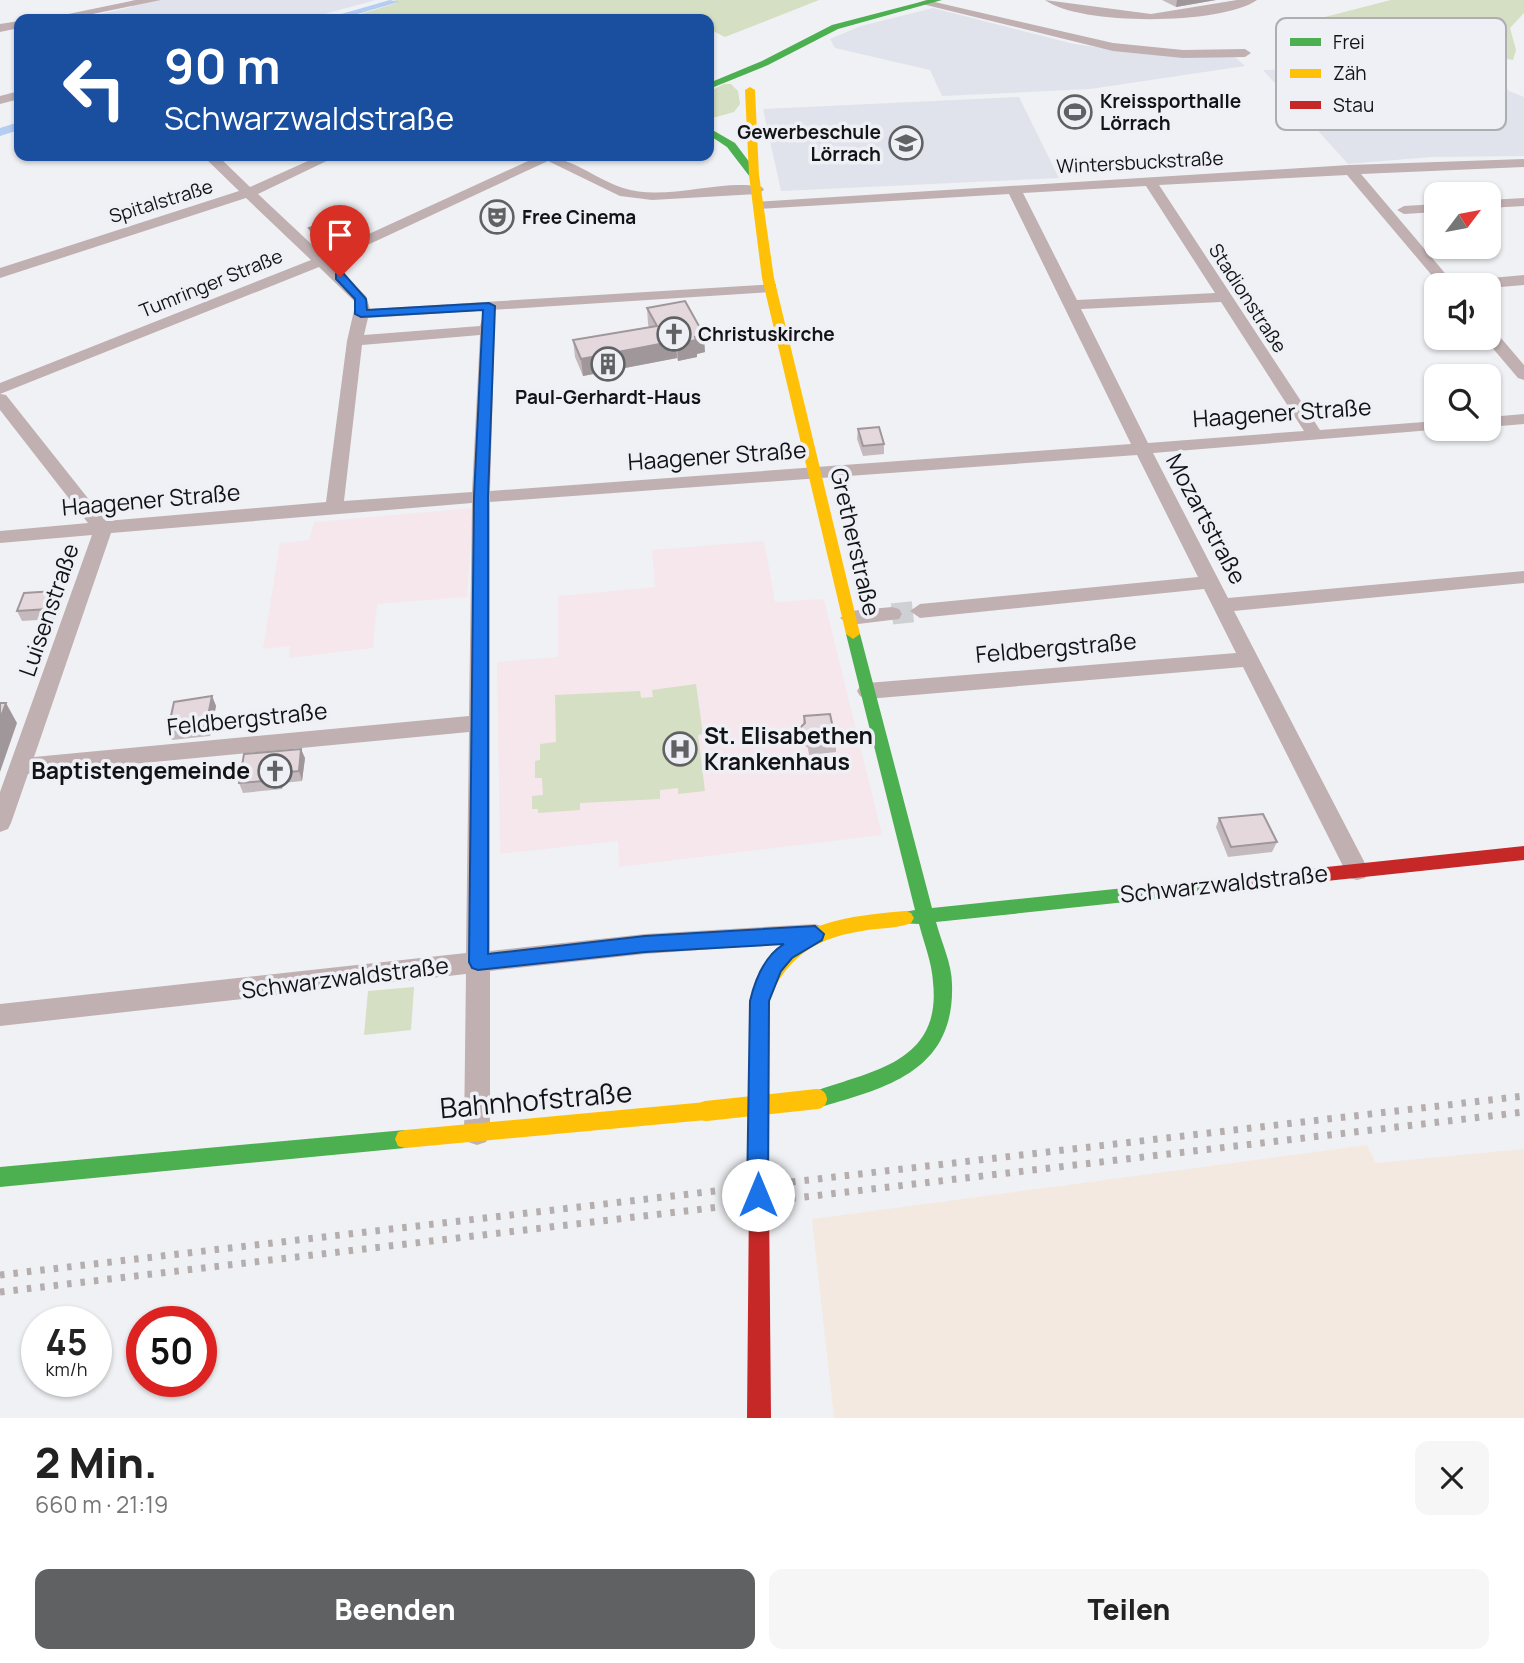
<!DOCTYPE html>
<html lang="de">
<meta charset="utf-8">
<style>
:root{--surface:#fff;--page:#f6f6f6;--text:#222;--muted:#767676;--accent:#606163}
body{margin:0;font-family:Manrope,sans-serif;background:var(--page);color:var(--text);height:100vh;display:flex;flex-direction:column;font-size:26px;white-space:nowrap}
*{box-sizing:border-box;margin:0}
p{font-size:23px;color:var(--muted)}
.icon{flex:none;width:38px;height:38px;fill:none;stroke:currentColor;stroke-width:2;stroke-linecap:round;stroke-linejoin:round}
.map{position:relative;height:1418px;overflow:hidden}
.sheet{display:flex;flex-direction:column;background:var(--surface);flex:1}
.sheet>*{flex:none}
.top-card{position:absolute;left:14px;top:14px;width:700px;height:147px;border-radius:14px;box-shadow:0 2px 5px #0004;background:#1a4fa0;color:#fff;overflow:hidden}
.needle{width:46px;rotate:58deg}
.tools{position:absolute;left:1424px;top:182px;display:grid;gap:14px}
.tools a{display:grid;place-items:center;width:77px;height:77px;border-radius:14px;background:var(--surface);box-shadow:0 2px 5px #0004;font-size:35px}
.speed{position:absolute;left:21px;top:1306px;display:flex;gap:14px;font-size:35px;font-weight:700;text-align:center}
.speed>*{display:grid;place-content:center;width:91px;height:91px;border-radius:50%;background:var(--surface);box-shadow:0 2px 5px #0004;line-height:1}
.speed small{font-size:18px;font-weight:400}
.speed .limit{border:10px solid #d22;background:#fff;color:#111}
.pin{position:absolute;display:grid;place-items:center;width:60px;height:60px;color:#fff;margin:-72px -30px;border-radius:50% 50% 50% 0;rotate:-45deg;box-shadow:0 0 7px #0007}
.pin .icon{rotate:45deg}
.me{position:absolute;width:77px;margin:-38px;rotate:0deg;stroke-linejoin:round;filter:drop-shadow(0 0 5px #0008)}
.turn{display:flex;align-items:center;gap:24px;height:147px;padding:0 35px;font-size:32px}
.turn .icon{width:91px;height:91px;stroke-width:2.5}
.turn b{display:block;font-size:49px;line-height:60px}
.round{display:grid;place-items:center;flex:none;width:74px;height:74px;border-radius:14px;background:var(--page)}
.headline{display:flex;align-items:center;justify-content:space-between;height:119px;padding:0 35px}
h1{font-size:42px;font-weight:800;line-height:52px}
.action{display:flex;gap:14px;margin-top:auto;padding:14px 35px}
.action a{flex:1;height:80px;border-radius:14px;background:var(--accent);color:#fff;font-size:28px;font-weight:800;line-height:80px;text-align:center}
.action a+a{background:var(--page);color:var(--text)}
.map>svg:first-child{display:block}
.built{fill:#e0e3eb}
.industrial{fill:#f3e9e1}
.medical{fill:#f5e7eb}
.green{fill:#d5dfc3}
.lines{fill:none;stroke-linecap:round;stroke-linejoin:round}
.canal{fill:#b4cdf1;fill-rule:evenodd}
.street-tunnel{stroke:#cfd0d3;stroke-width:21;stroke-dasharray:21 10;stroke-linecap:butt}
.street{fill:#c0b0b1;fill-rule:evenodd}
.fast{fill:#4caf50;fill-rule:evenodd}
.slow{fill:#ffc107;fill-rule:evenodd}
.jam{fill:#c62828;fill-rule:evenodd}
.rail{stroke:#b5aeae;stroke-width:7;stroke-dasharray:4.5 9;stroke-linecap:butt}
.slow-bridge{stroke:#ffc107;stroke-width:20}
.wall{fill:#c4babe}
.shaded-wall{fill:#a0979b}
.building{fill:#e4d8dd;stroke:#a0979b;stroke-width:2}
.route{fill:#1a73e8;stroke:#114b97;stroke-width:2}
.labels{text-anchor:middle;stroke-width:7;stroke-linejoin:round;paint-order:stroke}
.far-poi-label{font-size:19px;font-weight:bold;fill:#121315;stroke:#eef0f6;text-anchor:start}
.far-street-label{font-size:19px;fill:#121315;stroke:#eef0f6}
.street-label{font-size:23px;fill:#121315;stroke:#eef0f6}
.poi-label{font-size:23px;font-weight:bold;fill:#121315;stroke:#eef0f6;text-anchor:start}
.near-street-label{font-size:28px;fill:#121315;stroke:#eef0f6}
.key{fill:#eef0f6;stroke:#acaeb2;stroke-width:2}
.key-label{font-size:19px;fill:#121315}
</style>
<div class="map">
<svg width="1524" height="1418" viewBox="0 0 1524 1418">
<rect width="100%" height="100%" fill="#f0f1f4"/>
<path class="built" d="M132 0H376L306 19H78L132 7Z
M933 8 1074 44 1155 55 1235 57 1245 66 1090 89 942 96 930 70 835 48 830 39 861 26Z
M1394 66 1492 70 1509 91 1524 97V156L1431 157 1348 164 1263 70Z
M1019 97 1059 178 781 191 763 109Z"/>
<path class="industrial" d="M1367 1145 1376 1163 1524 1149V1418H834L812 1219Z"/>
<path class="medical" d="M473 508 467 597 377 604 373 648 289 658 290 646 263 649 280 543 309 540 314 522Z
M764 541 775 602 824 599 882 835 619 867 618 841 500 854 497 662 558 657V596L655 587 652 550Z"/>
<path class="green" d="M394 0H819L725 37 709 29V19L688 18 344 19 397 3Z
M1391 0H1524V13L1510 28 1516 50 1513 60 1355 34 1321 18Z
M724 84H731L738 91 740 104 734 112 709 119V92Z
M696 684 703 734 698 735 705 791 678 794V788L660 790V799L580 803V810L538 813V809H532V796L543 795 542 778H535V761L540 760V744L556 742 555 695 640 691 641 698 653 697 652 690Z
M414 987 411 1030 364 1035 368 991Z"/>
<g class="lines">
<path class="canal" d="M390 0 399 2 340 19H324Z
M19 122V130L0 136V128Z"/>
<path class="street-tunnel" d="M892 614 920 611"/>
<path class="street" d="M136 0H161L68 19H44Z
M926 0 1113 43 1183 50 1245 49 1251 53 1245 57 1183 58 1113 51 918 3Z
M1045 0 1151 14 1237 0H1257C1222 25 1080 26 1045 0Z
M19 21V28L0 32V24Z
M19 91V99L0 104V96Z
M203 156H218L250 187 319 156H337L258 194 323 255 539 156C571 156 593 178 623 188 665 202 721 178 762 187L764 190 757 194 652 200 620 196 548 161 331 262 366 296 370 309 776 284V290L771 292 368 318 364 335 480 326 483 316H495L490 491 1131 444 1009 194 759 209 754 208V202L1349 165 1524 159V167L1361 174 1455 285H1440L1347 175 1159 185 1320 430 1437 421V429H1444L1153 453 1228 598 1524 571V583L1234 611 1369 871 1365 878 1357 880 1349 878 1243 667 867 699 860 696 857 691 860 686 867 683 1236 653 1204 589 920 618 910 611 920 604 1198 577 1137 455 490 502V951L645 934 815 924 824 927 827 934 824 941 645 954 490 971V1133L486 1142 477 1145 468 1142 464 1133 466 974 0 1026V1004L466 953 469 732 28 774 11 823 8 829 0 832V792L92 535 0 543V531L88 523 0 410V383L311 260 246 198 0 278V268L239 191ZM1146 186 1215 293 1077 300 1023 193ZM319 267 354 301 355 306 347 341 326 502 106 521 6 395 0 394ZM1221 302 1304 431 1148 443 1081 309ZM480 335 472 492 344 501 362 345ZM472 503 469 716 34 757 111 533Z
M1524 198V206L1489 208V200Z
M1437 204V212L1404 214 1397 210 1404 206Z
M1524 275V285L1489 288V285H1461L1469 280Z
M1489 329 1495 331 1524 365V380L1518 378 1484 338H1489Z
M1524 414V424L1489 427V417Z
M892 607 899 609 902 614 899 619 850 625 840 618 850 611Z"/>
<path class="fast" d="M928 0H942L838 29 768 65 709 89V83L762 61 832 25Z
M709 128 735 143 759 175 758 177H750L727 147 709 135Z
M853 629 860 634 932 908 1250 875 1256 877 1259 882 1256 887 1250 889 936 922C941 941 952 964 952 984 955 1072 886 1088 817 1108L810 1105 807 1099 810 1093C868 1071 942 1065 933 982 932 963 924 943 919 924L899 923 896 918 899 913 915 910 846 634Z
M405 1130 412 1132 415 1139 412 1146 405 1148 0 1187V1167Z"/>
<path class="slow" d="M750 87 755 90 759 175 774 278 860 634 853 639 846 634 762 278 749 175 745 90Z
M905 911 911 913 914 918 911 923C898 928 883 928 868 930 818 937 789 954 768 1001L769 1198 766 1205 759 1208 752 1205 749 1198 750 1001C757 984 764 967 777 953 809 919 861 915 905 911Z
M706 1102 713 1105 716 1111 713 1117 706 1120 405 1148 398 1146 395 1139 398 1132 405 1130Z"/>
<path class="jam" d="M1524 846V860L1250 889 1244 887 1241 882 1244 877 1250 875Z
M759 1188 766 1191 769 1198 771 1418H747L749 1198 752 1191Z"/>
<path class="rail" d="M0 1275 1524 1096
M0 1292 1524 1112"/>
<path class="slow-bridge" d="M706 1111 817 1099"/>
</g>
<path class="wall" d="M1162 0H1216L1176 7Z
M309 228 350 237 324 249 311 237Z
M647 308 705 352 697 354V357L678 361 677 358 583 376 575 357 573 340 649 328 648 324Z
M858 429 884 444V454L863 456 857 439Z
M55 591 60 602 54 619 22 621 17 611Z
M212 696 216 706 210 736 172 740 168 730Z
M804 716 836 742V752L809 755 808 748 798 740V730L803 725Z
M305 758 302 781 283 783 282 789 243 793 239 783Z
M1219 818 1277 842 1272 852 1228 857 1216 827Z"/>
<path class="shaded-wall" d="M1177 0H1216L1176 7Z
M348 228 350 237 324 249 322 240Z
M704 335 705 352 697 354V357L678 361 677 344Z
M676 341 677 358 583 376 581 359Z
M55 591 60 602 54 619 49 609Z
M212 696 216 706 210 736 206 726Z
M6 703 17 723 0 772V719Z
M301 749 305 758 302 781 299 771Z
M279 773 283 783 282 789 278 780Z"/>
<path class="building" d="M336 217 348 228 322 240 309 228Z
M685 301 704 335 695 337 696 340 677 344 676 341 581 359 573 340 657 326 647 308Z
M879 427 884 444 863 446 858 429Z
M55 591 49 609 17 611 24 593Z
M212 696 206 726 168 730 174 702Z
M0 703H6L0 719Z
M830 714 836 742 809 745 808 738 798 730 805 723 804 716Z
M301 749 299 771 279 773 278 780 239 783 244 754Z
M1263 814 1277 842 1231 847 1219 818Z"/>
<path class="route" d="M336 274H344L366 299 367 310 489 303 495 306 488 497V954L645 936 815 926 824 934 822 940 792 958 781 971 769 1001 768 1195 765 1202 758 1205 751 1202 747 1195 750 1001C755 980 764 956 784 944L645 952 478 970 472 968 469 962 474 497 483 310 361 317 355 314V299L336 279Z"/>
<defs>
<symbol id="stadium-ring" viewBox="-11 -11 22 22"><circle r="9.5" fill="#eef0f6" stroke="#606163" stroke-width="1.5"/><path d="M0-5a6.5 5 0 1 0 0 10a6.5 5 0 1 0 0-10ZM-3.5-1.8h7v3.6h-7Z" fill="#606163"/></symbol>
<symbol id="university-ring" viewBox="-11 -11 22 22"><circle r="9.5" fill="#eef0f6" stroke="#606163" stroke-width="1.5"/><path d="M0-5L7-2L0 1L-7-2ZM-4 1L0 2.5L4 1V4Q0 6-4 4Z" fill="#606163"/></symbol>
<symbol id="theatre-ring" viewBox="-11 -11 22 22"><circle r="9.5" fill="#eef0f6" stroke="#606163" stroke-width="1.5"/><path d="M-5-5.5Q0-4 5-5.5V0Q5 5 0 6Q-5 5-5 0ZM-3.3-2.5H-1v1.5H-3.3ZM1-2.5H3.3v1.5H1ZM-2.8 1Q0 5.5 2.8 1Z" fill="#606163"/></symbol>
<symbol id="church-ring" viewBox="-11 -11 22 22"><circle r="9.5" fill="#eef0f6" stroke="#606163" stroke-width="1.5"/><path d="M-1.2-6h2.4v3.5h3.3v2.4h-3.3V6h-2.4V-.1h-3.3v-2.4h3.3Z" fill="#606163"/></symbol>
<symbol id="building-ring" viewBox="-11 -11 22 22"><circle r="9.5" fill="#eef0f6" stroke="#606163" stroke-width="1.5"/><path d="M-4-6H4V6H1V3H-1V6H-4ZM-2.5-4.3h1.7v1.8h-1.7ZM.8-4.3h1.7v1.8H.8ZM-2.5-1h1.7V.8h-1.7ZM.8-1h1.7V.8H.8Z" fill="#606163"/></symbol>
<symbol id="hospital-ring" viewBox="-11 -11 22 22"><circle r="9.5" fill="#eef0f6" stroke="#606163" stroke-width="1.5"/><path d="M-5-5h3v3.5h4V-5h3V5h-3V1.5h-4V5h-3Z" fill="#606163"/></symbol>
</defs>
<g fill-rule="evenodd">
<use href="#stadium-ring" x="1056" y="93" width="38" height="38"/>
<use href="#university-ring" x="887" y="124" width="38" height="38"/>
<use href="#theatre-ring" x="478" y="198" width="38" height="38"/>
<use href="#church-ring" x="655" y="315" width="38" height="38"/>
<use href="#building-ring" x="589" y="345" width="38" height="38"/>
<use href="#hospital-ring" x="661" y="730" width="38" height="38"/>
<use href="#church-ring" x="256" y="752" width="38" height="38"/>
</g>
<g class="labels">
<g class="far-poi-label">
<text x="1100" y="108">Kreissporthalle<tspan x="1100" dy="22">Lörrach</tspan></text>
<text x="881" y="139" text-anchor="end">Gewerbeschule<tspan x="881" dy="22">Lörrach</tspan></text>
<text x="522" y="224">Free Cinema</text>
<text x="698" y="341">Christuskirche</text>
<text x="608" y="404" text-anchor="middle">Paul-Gerhardt-Haus</text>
</g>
<g class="far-street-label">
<text transform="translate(1140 162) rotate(-3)" y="7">Wintersbuckstraße</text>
<text transform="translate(161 201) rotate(-17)" y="7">Spitalstraße</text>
<text transform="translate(211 283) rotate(-22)" y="7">Tumringer Straße</text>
<text transform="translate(1248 298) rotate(57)" y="7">Stadionstraße</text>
</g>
<g class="street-label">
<text transform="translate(1282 413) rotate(-4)" y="8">Haagener Straße</text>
<text transform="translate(717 456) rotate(-4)" y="8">Haagener Straße</text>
<text transform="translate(151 500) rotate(-5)" y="8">Haagener Straße</text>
<text transform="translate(1206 519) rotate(62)" y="8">Mozartstraße</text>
<text transform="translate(855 542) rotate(77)" y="8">Gretherstraße</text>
<text transform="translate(49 610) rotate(-71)" y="8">Luisenstraße</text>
<text transform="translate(1056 648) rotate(-5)" y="8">Feldbergstraße</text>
<text transform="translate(247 719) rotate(-6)" y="8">Feldbergstraße</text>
<text transform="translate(1224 884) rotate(-6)" y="8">Schwarzwaldstraße</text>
<text transform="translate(345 978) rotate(-7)" y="8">Schwarzwaldstraße</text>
</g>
<g class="poi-label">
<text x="704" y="744">St. Elisabethen<tspan x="704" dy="26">Krankenhaus</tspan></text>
<text x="250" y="779" text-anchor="end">Baptistengemeinde</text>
</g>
<g class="near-street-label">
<text transform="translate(536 1100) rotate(-5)" y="10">Bahnhofstraße</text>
</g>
</g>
<rect x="1276" y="18" width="230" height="112" rx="10" class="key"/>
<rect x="1290" y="38" width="31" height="8" fill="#4caf50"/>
<rect x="1290" y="69" width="31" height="9" fill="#ffc107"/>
<rect x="1290" y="101" width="31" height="8" fill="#c62828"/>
<g class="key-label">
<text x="1333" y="49">Frei</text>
<text x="1333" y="80">Zäh</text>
<text x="1333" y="112">Stau</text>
</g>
</svg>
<div class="tools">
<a><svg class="needle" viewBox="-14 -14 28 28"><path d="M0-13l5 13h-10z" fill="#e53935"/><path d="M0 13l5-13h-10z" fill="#767676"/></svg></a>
<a><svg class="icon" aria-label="sound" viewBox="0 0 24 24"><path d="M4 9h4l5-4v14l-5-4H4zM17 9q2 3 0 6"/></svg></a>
<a><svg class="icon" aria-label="search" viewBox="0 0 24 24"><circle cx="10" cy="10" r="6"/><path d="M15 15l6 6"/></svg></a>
</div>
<div class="speed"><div>45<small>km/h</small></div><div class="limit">50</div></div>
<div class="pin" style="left:340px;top:277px;background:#d93025"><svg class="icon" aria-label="arrive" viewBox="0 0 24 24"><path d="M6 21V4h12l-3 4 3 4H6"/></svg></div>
<svg class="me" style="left:758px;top:1195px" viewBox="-20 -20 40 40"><circle r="19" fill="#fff"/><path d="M0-13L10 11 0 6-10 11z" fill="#1a73e8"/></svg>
<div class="top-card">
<div class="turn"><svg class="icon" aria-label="left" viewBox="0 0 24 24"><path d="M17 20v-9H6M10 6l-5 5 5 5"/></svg><div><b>90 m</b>Schwarzwaldstraße</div></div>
</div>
</div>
<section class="sheet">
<div class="headline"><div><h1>2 Min.</h1><p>660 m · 21:19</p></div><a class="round"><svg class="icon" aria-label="close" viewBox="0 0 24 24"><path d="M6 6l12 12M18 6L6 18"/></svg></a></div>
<div class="action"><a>Beenden</a><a>Teilen</a></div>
</section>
